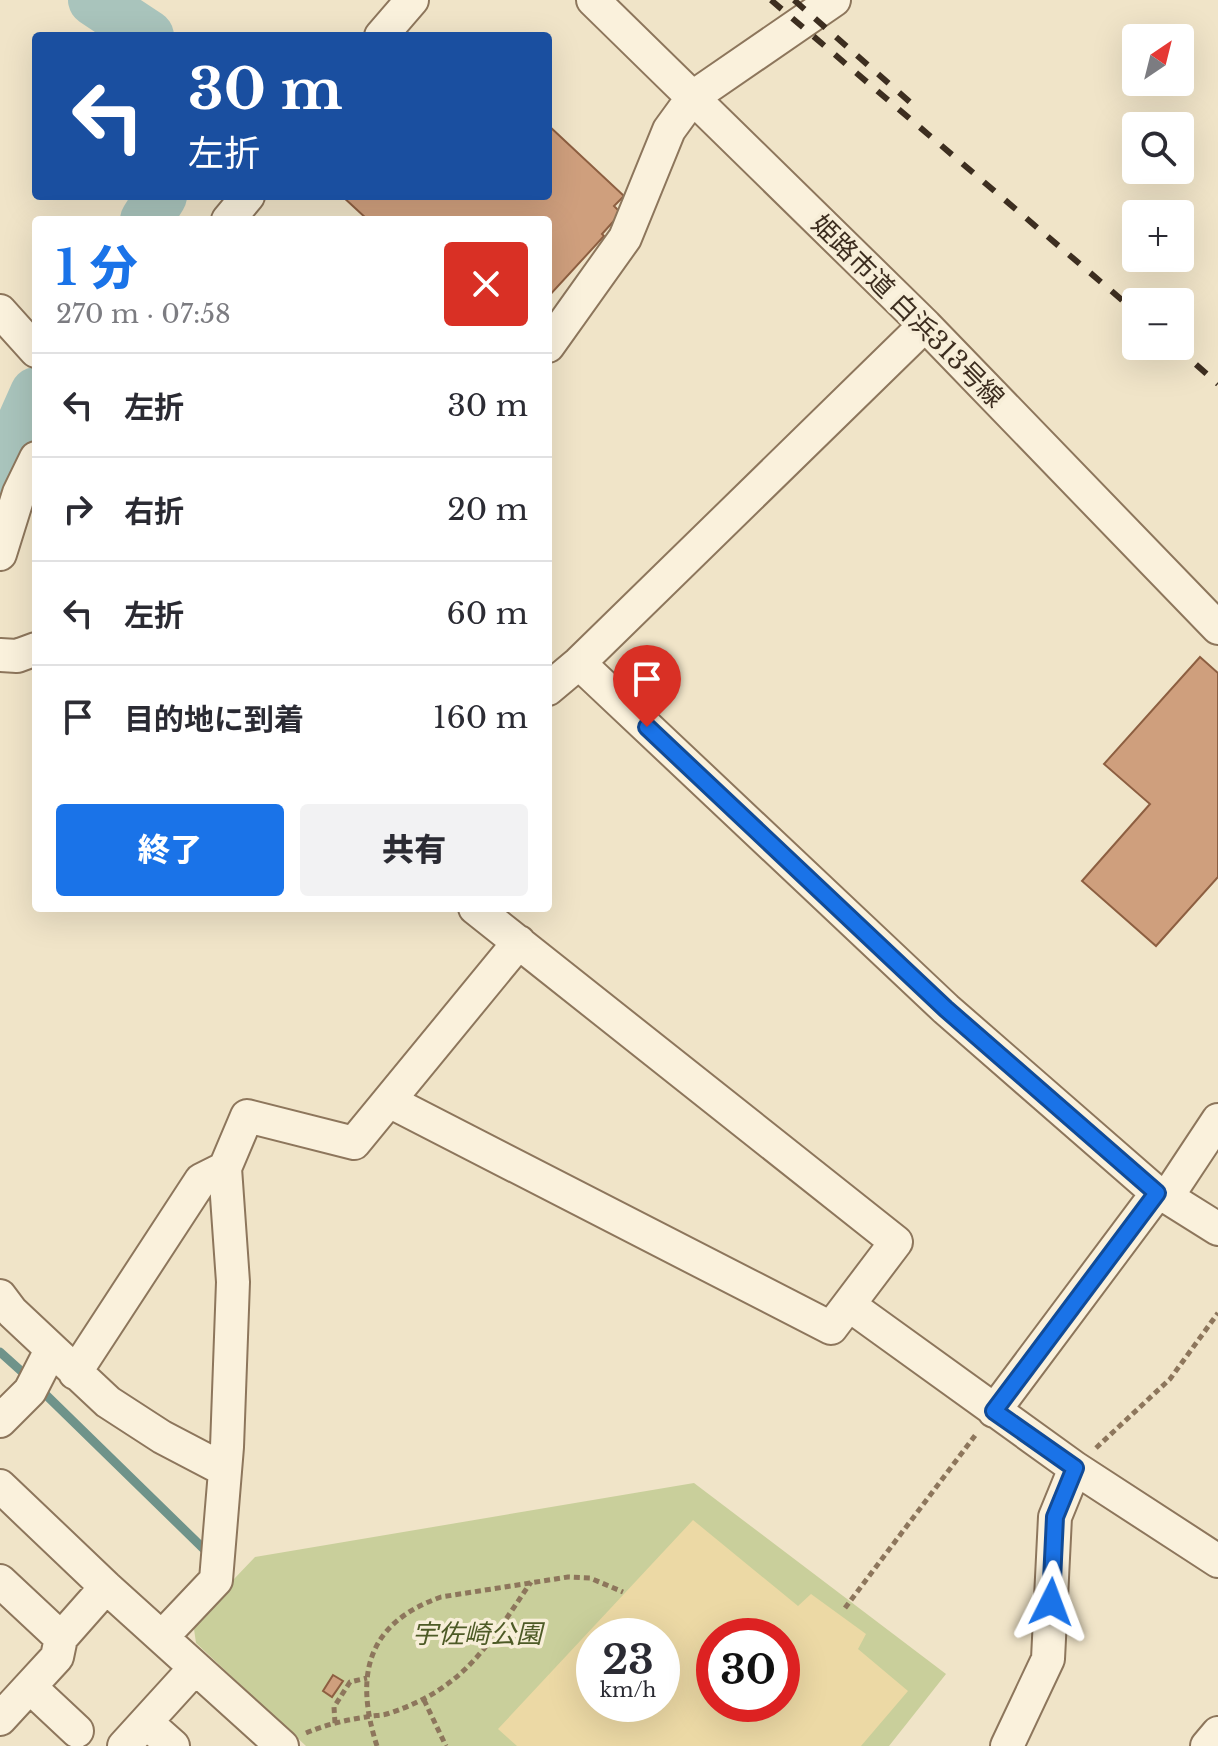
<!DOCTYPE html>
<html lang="ja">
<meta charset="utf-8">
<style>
:root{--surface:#fff;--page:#f2f2f3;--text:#2b2b33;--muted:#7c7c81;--line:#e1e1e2;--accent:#1a73e8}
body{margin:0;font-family:"Libre Baskerville","Noto Sans JP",serif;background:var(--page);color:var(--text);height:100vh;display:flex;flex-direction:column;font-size:30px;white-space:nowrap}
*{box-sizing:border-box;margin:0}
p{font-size:26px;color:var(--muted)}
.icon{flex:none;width:44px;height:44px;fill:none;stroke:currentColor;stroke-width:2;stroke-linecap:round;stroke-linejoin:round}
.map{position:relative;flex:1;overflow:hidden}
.drawer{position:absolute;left:32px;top:216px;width:520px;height:696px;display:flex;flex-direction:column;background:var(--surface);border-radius:8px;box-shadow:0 8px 32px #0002}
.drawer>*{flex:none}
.guide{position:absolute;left:32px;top:32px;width:520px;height:168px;border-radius:8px;box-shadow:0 8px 32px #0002;background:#1a4fa0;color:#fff;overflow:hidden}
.needle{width:52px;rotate:35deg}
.buttons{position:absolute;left:1122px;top:24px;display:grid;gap:16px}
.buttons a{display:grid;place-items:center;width:72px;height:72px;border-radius:8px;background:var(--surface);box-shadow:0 8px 32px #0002;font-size:40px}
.speed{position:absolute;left:576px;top:1618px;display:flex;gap:16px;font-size:40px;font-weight:700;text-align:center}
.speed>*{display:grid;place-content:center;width:104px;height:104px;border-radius:50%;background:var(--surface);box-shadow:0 8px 32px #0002;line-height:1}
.speed small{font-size:20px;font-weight:400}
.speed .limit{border:12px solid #d22;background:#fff;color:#111}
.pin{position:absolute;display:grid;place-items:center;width:68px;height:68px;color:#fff;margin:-82px -34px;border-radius:50% 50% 50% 0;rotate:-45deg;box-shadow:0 0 8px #0007}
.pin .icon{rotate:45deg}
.me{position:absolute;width:88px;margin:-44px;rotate:3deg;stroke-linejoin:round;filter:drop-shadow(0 0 6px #0008)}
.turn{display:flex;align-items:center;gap:28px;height:168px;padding:0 24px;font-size:36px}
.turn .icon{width:104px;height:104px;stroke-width:2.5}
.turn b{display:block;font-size:56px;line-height:68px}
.round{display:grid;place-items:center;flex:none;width:84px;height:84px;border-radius:8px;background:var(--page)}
.head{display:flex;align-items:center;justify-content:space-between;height:136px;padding:0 24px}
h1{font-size:48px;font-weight:800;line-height:60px;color:var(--accent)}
.button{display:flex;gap:16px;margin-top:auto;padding:16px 24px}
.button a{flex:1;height:92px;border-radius:8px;background:var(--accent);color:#fff;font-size:32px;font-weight:800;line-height:92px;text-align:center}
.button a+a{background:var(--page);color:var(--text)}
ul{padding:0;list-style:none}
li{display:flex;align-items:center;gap:24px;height:104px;padding:0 24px;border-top:2px solid var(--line)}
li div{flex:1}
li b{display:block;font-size:30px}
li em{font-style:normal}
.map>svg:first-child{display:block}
.green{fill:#c9cf9b;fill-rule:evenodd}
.sand{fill:#ecd9a5;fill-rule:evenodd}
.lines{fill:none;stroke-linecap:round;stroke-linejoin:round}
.stream{stroke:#6f938a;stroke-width:9}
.river{stroke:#a9c4bc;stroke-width:52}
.building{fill:#cf9f7d;stroke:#8d5f41;stroke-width:2}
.minor-casing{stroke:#8d765c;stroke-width:36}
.path{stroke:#8d765c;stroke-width:5;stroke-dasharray:6 4;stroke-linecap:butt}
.minor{stroke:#faf1dc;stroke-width:32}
.rail{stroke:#3d2e20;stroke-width:6;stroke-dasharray:14 14;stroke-linecap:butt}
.route-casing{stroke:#114b97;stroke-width:20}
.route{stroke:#1a73e8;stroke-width:14}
.labels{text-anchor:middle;stroke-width:7;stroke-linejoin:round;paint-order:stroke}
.street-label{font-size:26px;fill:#3d2e20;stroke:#f7eed8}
.park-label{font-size:26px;font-style:italic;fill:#4d5a26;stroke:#f7eed8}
</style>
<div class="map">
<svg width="1218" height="1746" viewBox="0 0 1218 1746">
<rect width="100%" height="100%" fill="#f0e4c8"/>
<path class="green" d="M694 1483 946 1674 889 1746H306L196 1643 193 1622 255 1557ZM594 1636H662V1704H594ZM714 1636H782V1704H714Z"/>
<path class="sand" d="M693 1520 798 1606 811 1594 866 1634 858 1649 908 1691 861 1746H517L498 1729ZM662 1636V1704H594V1636ZM782 1636V1704H714V1636Z"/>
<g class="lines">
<path class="stream" d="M0 1352 30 1379
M39 1396 43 1392 209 1554"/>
<path class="river" d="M94 0 148 36
M146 220 161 196
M0 474 36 393"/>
</g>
<path class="building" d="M548 125 624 196 614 206 621 213 602 234 604 236 548 297V220H368L342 196H548Z
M1200 657 1218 673V877L1156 946 1082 881 1150 804 1104 764Z
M333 1675 343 1681 332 1697 323 1691Z"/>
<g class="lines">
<defs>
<path id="minor" d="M593 0 925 325 1218 628
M381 36 412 0
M228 220 248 196
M0 311 36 351
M548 346 625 238 669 130 693 97 834 0
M0 554 19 493 36 458
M0 655 17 656 36 649
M579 663 946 1009 1157 1193 1167 1197 1218 1229
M548 689 579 663 925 325
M389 1101 831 1328 896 1242 475 908
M1167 1197 1218 1120
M0 1296 12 1312 108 1402 162 1437 225 1470
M849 1305 1075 1468 1218 1561
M75 1373 201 1180 225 1168
M994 1411 1157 1193
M0 1421 30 1391 51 1350
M0 1486 106 1587 282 1746
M0 1581 61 1638 106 1587
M162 1637 216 1580 227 1447 233 1282 225 1168 247 1116 354 1143 519 942
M30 1687 77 1731
M0 1719 57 1657 61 1638
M146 1722 173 1746
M124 1746 195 1668
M1007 1746 1048 1659 1055 1517 1075 1468
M1207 1746 1218 1733"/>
</defs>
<use href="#minor" class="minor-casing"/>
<path class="path" d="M1096 1448 1170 1379 1218 1313
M845 1608 977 1433
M424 1700 446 1746
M335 1723 334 1707 350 1682 367 1678
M306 1733C325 1725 345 1720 366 1717 374 1715 382 1716 390 1713 465 1688 489 1644 531 1582
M377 1746C354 1675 367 1623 441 1597L568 1577 590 1578 623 1592"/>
<use href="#minor" class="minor"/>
<path class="rail" d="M771 0 1136 312
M794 0 911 103
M1175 346 1218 384"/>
</g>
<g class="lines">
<defs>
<path id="route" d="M647 727 946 1009 1157 1193 994 1411 1075 1468 1055 1517 1051 1602"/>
</defs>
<use href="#route" class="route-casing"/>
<use href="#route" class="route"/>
</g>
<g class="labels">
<g class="street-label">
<text transform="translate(908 311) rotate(45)" y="9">姫路市道 白浜313号線</text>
</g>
<g class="park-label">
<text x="477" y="1643">宇佐崎公園</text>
</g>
</g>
</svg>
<div class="buttons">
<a><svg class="needle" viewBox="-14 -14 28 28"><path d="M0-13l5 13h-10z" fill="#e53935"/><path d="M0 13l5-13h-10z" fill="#7c7c81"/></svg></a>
<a><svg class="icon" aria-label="search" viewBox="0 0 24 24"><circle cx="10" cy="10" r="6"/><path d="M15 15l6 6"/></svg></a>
<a>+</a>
<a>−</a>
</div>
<div class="speed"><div>23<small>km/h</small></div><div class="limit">30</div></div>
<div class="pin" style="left:647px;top:727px;background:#d93025"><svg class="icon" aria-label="arrive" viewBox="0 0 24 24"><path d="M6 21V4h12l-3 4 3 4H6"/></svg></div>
<svg class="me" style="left:1051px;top:1602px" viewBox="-20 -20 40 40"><path d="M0-17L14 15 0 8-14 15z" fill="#1a73e8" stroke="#fff" stroke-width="4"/></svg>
<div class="guide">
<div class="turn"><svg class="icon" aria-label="left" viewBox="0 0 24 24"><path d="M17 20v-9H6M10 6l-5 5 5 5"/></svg><div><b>30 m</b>左折</div></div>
</div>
<section class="drawer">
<div class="head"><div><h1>1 分</h1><p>270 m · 07:58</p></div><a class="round" style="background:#d93025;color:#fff"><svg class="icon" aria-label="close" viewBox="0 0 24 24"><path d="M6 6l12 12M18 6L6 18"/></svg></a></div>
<ul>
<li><svg class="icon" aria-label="left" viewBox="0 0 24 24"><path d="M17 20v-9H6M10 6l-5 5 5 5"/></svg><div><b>左折</b></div><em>30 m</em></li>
<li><svg class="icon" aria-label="right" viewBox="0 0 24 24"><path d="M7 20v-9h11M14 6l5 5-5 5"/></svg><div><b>右折</b></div><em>20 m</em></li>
<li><svg class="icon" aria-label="left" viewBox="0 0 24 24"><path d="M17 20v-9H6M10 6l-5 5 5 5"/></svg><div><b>左折</b></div><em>60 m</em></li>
<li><svg class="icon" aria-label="arrive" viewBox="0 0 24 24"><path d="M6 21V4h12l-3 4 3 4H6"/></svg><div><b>目的地に到着</b></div><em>160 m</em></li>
</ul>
<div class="button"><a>終了</a><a>共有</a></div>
</section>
</div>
